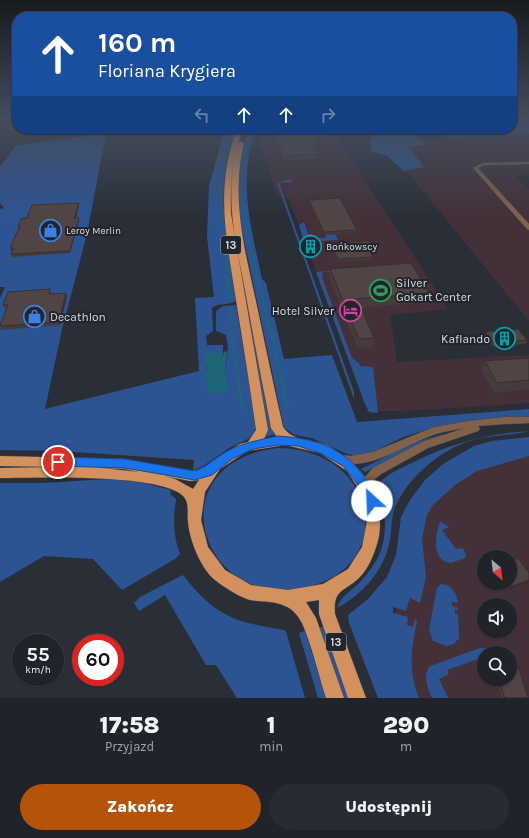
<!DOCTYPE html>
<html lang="pl">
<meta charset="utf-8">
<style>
:root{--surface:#202329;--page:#282b31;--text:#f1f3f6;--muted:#a2a4a8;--line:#3d4046;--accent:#b45309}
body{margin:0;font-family:Karla,sans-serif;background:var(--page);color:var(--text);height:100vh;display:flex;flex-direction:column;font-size:15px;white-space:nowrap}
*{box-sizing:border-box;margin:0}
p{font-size:13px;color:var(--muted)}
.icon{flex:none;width:22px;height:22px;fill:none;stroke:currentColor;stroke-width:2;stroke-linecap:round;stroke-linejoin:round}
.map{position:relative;height:698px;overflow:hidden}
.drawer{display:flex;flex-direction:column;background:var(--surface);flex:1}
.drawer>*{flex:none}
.hud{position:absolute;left:12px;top:12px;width:505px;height:122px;border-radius:16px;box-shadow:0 1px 3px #0004,0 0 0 1px var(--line);background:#1a4fa0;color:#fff;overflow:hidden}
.needle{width:26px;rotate:152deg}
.tools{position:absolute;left:477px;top:550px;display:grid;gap:8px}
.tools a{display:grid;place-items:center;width:40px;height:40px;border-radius:50%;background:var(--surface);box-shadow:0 1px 3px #0004,0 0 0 1px var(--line);font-size:20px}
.speed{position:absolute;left:12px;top:634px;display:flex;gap:8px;font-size:20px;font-weight:700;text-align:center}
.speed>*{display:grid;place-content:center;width:52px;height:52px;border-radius:50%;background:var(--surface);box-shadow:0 1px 3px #0004,0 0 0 1px var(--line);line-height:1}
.speed small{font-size:10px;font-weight:400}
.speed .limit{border:6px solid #d22;background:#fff;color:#111}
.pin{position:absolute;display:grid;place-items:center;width:34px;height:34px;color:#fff;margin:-17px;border:2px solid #fff;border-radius:50%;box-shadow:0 1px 4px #0007}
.me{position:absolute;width:44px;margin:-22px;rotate:335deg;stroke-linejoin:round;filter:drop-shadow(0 0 3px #0008)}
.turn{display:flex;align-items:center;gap:14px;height:84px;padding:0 20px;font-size:18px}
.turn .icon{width:52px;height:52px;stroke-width:2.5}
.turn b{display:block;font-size:28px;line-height:34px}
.lanes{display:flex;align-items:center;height:38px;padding:0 20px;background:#0003;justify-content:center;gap:20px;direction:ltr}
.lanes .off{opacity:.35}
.eta{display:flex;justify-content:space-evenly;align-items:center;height:68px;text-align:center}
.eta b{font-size:24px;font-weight:800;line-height:28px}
.primary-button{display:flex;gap:8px;margin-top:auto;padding:8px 20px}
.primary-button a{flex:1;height:46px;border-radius:24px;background:var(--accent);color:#fff;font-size:16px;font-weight:800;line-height:46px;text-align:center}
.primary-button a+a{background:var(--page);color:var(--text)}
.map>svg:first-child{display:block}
.commercial{fill:#433039;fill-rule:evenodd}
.green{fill:#2d5492}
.water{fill:#1d6676}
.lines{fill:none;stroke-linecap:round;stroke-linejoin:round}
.stream-far3{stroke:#1d6676;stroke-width:1}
.stream-far2{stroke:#1d6676;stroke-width:1.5}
.stream-far1{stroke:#1d6676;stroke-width:2}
.stream{stroke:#1d6676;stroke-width:2.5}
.minor-casing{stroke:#464b52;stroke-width:1}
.major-casing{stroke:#464b52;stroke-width:1}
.minor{fill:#816149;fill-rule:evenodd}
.major{fill:#d2915e;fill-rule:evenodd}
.wall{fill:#453b3a}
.shaded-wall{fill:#383030}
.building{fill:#504544;stroke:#383030}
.route{fill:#1a73e8;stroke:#114b97}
.labels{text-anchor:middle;stroke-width:4;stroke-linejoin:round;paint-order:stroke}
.far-poi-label{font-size:10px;fill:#dadde2;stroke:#21262d;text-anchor:start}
.shield{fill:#21262d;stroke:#a2a6ac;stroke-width:1}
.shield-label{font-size:11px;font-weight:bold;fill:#dadde2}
.poi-label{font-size:12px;fill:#dadde2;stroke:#21262d;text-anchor:start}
</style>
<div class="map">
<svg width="529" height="698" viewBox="0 0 529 698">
<rect width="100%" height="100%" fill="#2a2f37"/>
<path class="commercial" d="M284 129H332L448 309 390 315 397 362 529 355V403L406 411H369L289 199 277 196 256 130Z
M529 136V175L514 176 529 189V321L382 141Z
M529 444V698H404L397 657 396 611 411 541 430 505 453 480ZM484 557H510V583H484ZM484 605H510V631H484ZM484 653H510V679H484Z"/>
<path class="green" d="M512 119H529V135L448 138 439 129H512Z
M208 129H237C213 185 227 242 236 301 229 306 219 302 212 308L213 331 206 336 207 345H223V357L221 360V355L207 366 208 371 225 372 228 348 226 335 216 331V311L223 306 236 305 256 425 254 433 248 439 229 448 202 467 193 470 194 460 59 451 0 450V298L5 287H0V209L4 208 0 203V167L15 146 19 145 106 133 87 234 62 329 45 409 199 371 195 298 214 297 207 236 209 186 223 135 206 134Z
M242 129H244C234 154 231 178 232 204L276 434 265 437C258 392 251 348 244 304 234 243 220 188 242 129Z
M249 129H256C237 181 251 227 262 279L266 283 284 359 332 355 357 422 331 424 529 409V417L471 421 437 426 401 438 369 454 358 456 347 454 312 438 295 435 284 428 239 216C237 186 238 157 249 129Z
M372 129H410L425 145 409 147 424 167 404 171 387 156 371 151V140L374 132Z
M291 179 292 182 279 183 354 392V399L277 183Z
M304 222 308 234H312L314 239H319L316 238H326V235L335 234 338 240 314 241 315 243 311 244 310 242H305L311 240 310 238H303L299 225Z
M323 271 322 278 352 358 359 363 360 366 373 367 378 413 369 412 365 404 316 272 329 271 330 273Z
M529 431C508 437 485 434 464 443 436 454 406 480 395 508 391 518 392 528 390 538 386 569 363 594 337 608 341 595 352 591 361 581 370 571 378 560 382 547 385 536 386 524 384 513 382 501 377 492 382 480 392 472 403 467 414 462 451 443 488 434 529 431Z
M443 434H445L418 445 365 472 361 469 413 443Z
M529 437V456L477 471 455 485 433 505 427 515 422 539 426 577 420 603 410 598 406 611 393 607V613L408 617 407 625 413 627 415 619 417 621C411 650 408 670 419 698H378L349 623 348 615 368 599 387 577 396 555 401 517 410 500 425 480 443 464 474 446 492 441Z
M279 448C383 450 399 576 296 589 194 602 160 460 279 448Z
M109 479 140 482 171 490 170 494 176 499C173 519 173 535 180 554L175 559 122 590 93 559 44 556 0 582V483H41Z
M440 521 449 527 442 530 456 549 463 548 466 555 465 558 451 563C430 560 436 535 440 521Z
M183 575C215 616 234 622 284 630L286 632 305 698H237L216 665H206L165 595 139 611 134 603 140 597Z
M441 584C451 584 457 593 458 603L452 602V606L458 608V610L455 609V613L458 614 459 638 454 644 447 646 433 641 429 630 437 588Z
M324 626 349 698H343L319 628Z
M305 631 326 698H318L316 691 299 633Z
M480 648 505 649 508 651 484 653V657L447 670 449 674 439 679 448 698H432C428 688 422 675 430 666Z"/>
<path class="water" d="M227 351 225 372 227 391 209 394 206 373 208 368 206 365 205 354 221 352 222 359 224 352Z"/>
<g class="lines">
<path class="stream-far3" d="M219 187 225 153 233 129
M241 187 246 149 252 129"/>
<path class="stream-far2" d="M220 186 227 272
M241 186 244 221 257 272"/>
<path class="stream-far1" d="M227 271 230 300
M256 271 282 381
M231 309 233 345 239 381"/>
<path class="stream" d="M238 380 243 410
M282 380 287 408"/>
<defs>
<path id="minor" d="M529 162V164L484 165 478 168 529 224V230L527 229 473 168 483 163Z
M505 417H529V423L505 424 478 426 480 429 478 431 428 448 381 474 374 480 373 491 372 494 368 495 364 494 363 491 364 478 373 468 422 442 465 428C453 430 440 432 428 437 402 447 367 471 338 462L336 459 338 456 341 455 351 456 373 452 434 427 469 421Z"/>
<path id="major" d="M237 129H243C232 157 230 184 231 214L268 430 264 439 277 437 271 428 268 412C260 371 252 330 245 290 235 238 224 196 238 143L241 141 244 143C230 200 246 254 258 311 266 349 274 388 283 427 293 442 311 439 326 445 332 447 337 452 342 455 369 473 384 503 379 536 376 550 369 569 358 579 343 592 333 590 335 614L366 698H348L319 614V600L306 602 316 618 344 698H326C318 673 312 646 302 623 298 616 293 609 285 606 275 601 261 602 250 600 239 597 224 587 215 580 201 569 189 539 188 521 187 513 189 508 186 500 175 472 29 478 0 478V468L63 467 0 466V456L125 459 190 471C198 470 206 469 211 462L240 444 248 442 256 430C250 387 243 343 236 300 227 240 214 189 237 129ZM285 445 320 453 347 471 362 494 367 521 362 547 348 569 323 584 288 590 251 585 225 570 208 547 201 520 205 492 220 469 247 451ZM101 468 125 469 139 472ZM165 476 190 481 199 480 193 489 175 479Z"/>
</defs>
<use href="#minor" class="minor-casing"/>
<use href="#major" class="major-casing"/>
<use href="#minor" class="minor"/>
<use href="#major" class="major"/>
</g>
<path class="wall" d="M275 129H327L329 132V137H316L318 141 317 145H312L317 154V159L283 160 276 142V138H277L275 131Z
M309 200 357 230V232L324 235 309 203Z
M79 206 76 218 79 220 70 253 12 257 11 254 12 251H11L10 248 19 228 18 226Z
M330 243 372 246V249L368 250 373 257 372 260 337 262 330 246Z
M330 269 429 293 427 302 361 308 374 338 373 348 358 349 329 278Z
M51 292V294L67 296 60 325 1 330 0 325 7 308H4L3 305Z
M486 332 527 340 526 344 493 347 485 335Z
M529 358V389L494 393 481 370 485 361Z
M529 573 508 590 503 583H510Z
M497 679H510L528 698H502L496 681Z"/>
<path class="shaded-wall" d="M79 203V206L75 221 74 218Z
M79 218V220L70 253V251Z
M66 293 67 296 60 325 59 322Z
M529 580V582L508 590 510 587Z"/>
<path class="building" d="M276 129H327L329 132 313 133 318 141H310L317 154 283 156 276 138H279Z
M340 198 357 230 324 232 309 200Z
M79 203 74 218H79L70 251 11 254 14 248H10L20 226H18L22 218H27L32 205Z
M369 241 372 246 367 247 373 257 338 259 330 243Z
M411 263 429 293 354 299 360 305 374 338 359 339 330 269Z
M50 289 49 294 66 293 59 322 0 326 8 305H3L8 292Z
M518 329 527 340 494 343 486 332Z
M529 358V380L497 383 485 361Z
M518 558 529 573V580L510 587 508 583H510V561Z
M510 666H518L528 698H505L499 679H510Z"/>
<linearGradient id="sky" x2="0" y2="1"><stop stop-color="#171a1e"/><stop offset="0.55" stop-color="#444d5e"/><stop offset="1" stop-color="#444d5e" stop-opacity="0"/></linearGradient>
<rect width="529" height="217" fill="url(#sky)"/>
<path class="route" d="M278 436C328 439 357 455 378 501L376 505 372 506 368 505 359 486 343 466 320 453 298 446 278 445 253 449 232 459 212 475 195 480 125 468 58 466 54 465 52 462 54 459 58 457 125 459 195 471C207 467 214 459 224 453 241 443 259 440 278 436Z"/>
<defs>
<symbol id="shop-ring" viewBox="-11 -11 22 22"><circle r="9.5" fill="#21262d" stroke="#3f7fe0" stroke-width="1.5"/><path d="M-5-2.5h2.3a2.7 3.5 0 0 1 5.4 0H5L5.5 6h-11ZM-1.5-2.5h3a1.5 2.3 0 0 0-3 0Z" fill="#3f7fe0"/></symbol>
<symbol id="building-ring" viewBox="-11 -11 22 22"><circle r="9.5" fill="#21262d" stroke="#0f9aa8" stroke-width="1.5"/><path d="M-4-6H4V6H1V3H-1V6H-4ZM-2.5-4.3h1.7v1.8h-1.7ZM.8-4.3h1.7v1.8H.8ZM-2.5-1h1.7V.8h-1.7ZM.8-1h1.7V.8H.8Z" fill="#0f9aa8"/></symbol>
<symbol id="stadium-ring" viewBox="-11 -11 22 22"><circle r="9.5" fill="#21262d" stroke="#2e9e5b" stroke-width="1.5"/><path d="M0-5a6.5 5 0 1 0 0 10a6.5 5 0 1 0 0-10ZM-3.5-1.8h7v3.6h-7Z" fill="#2e9e5b"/></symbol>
<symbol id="hotel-ring" viewBox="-11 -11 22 22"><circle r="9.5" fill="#21262d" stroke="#d1479c" stroke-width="1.5"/><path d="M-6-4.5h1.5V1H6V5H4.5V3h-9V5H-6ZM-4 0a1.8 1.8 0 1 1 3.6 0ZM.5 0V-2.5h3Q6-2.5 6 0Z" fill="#d1479c"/></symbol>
</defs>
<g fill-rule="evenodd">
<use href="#shop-ring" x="38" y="218" width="25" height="25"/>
<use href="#building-ring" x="298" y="234" width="25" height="25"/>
<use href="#stadium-ring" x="368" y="278" width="25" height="25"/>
<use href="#hotel-ring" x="338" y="298" width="25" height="25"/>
<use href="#shop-ring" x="22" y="304" width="25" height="25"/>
<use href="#building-ring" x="492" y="326" width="25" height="25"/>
</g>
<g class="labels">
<g class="far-poi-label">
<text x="66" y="234">Leroy Merlin</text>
<text x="326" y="250">Bońkowscy</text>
</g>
<g class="shield">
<rect x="221" y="236" width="20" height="18" rx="3"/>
<rect x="326" y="633" width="20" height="18" rx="3"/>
</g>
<g class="shield-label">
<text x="231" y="249">13</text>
<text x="336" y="646">13</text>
</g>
<g class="poi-label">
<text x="396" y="287">Silver<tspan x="396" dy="14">Gokart Center</tspan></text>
<text x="334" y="315" text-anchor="end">Hotel Silver</text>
<text x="50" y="321">Decathlon</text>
<text x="490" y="343" text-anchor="end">Kaflando</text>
</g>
</g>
</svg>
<div class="tools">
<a><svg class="needle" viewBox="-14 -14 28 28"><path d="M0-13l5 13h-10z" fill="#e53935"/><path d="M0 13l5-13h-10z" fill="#a2a4a8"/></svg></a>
<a><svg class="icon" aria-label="sound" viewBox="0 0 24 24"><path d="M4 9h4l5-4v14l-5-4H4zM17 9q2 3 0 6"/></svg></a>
<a><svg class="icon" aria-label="search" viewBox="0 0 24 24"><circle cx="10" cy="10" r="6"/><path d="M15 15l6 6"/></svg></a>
</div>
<div class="speed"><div>55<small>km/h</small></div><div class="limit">60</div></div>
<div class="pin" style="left:58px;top:462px;background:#d93025"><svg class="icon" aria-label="arrive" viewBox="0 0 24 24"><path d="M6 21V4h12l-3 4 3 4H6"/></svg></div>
<svg class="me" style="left:372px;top:501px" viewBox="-20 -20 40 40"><circle r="19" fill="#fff"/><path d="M0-13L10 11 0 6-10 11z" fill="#1a73e8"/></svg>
<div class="hud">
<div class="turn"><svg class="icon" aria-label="ahead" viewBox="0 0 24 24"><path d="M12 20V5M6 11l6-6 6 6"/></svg><div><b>160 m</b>Floriana Krygiera</div></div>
<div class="lanes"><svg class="icon off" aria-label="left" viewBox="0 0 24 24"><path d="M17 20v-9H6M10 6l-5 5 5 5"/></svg><svg class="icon" aria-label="ahead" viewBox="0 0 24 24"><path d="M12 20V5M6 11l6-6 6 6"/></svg><svg class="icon" aria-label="ahead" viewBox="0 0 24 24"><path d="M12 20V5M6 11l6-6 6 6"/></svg><svg class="icon off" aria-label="right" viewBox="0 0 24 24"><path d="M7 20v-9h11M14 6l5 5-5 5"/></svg></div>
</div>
</div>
<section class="drawer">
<div class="eta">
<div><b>17:58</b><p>Przyjazd</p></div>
<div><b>1</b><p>min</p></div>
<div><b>290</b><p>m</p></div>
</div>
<div class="primary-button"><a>Zakończ</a><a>Udostępnij</a></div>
</section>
